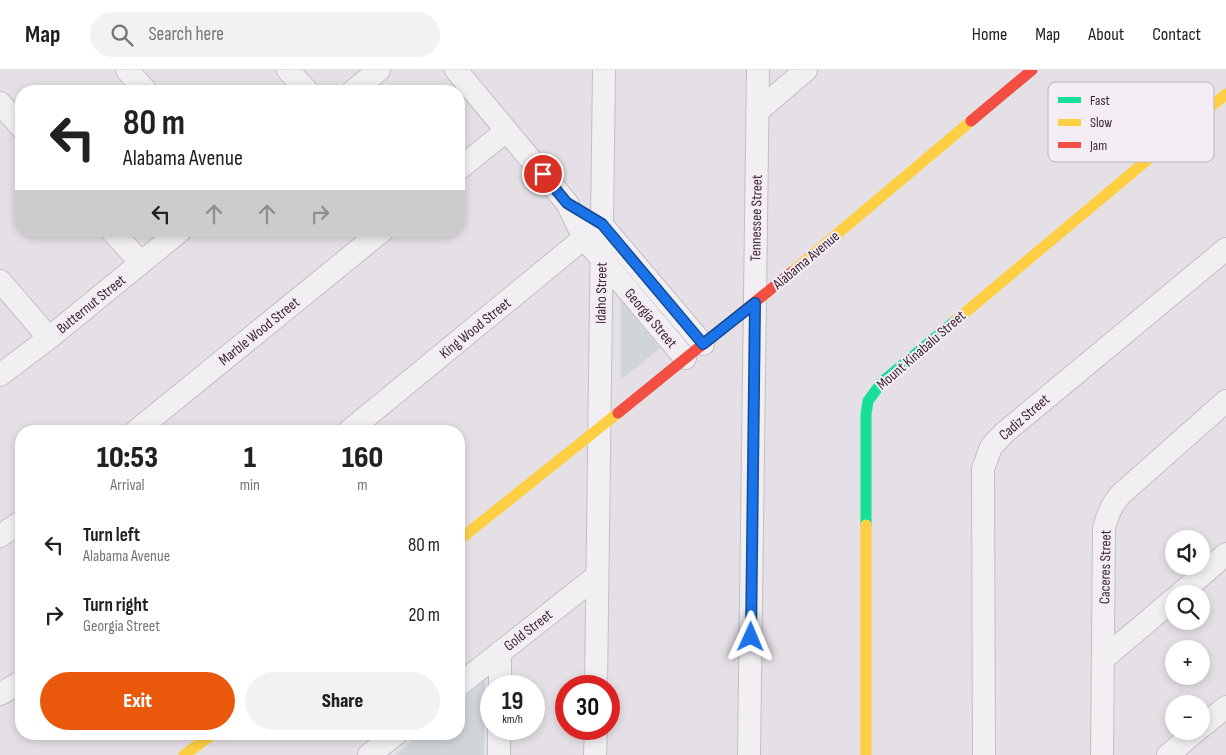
<!DOCTYPE html>
<meta charset="utf-8">
<style>
:root{--surface:#fff;--page:#f2f2f2;--text:#202124;--muted:#757577;--line:#e0e0e0;--accent:#ea580c}
body{margin:0;font-family:"Sofia Sans Condensed",sans-serif;background:var(--page);color:var(--text);height:100vh;display:flex;flex-direction:column;font-size:19px;white-space:nowrap}
*{box-sizing:border-box;margin:0}
p{font-size:16px;color:var(--muted)}
.icon{flex:none;width:28px;height:28px;fill:none;stroke:currentColor;stroke-width:2;stroke-linecap:round;stroke-linejoin:round}
.map{position:relative;flex:1;overflow:hidden}
.drawer{position:absolute;left:15px;top:355px;width:450px;height:315px;display:flex;flex-direction:column;background:var(--surface);border-radius:20px;box-shadow:0 2px 8px #0003}
.drawer>*{flex:none}
.top-card{position:absolute;left:15px;top:15px;width:450px;height:152px;border-radius:20px;box-shadow:0 2px 8px #0003;background:#fff;color:var(--text);overflow:hidden}
.fabs{position:absolute;left:1165px;top:460px;display:grid;gap:10px}
.fabs a{display:grid;place-items:center;width:45px;height:45px;border-radius:50%;background:var(--surface);box-shadow:0 2px 8px #0003;font-size:25px}
.speed{position:absolute;left:480px;top:605px;display:flex;gap:10px;font-size:25px;font-weight:700;text-align:center}
.speed>*{display:grid;place-content:center;width:65px;height:65px;border-radius:50%;background:var(--surface);box-shadow:0 2px 8px #0003;line-height:1}
.speed small{font-size:12px;font-weight:400}
.speed .limit{border:8px solid #d22;background:#fff;color:#111}
.pin{position:absolute;display:grid;place-items:center;width:42px;height:42px;color:#fff;margin:-21px;border:2px solid #fff;border-radius:50%;box-shadow:0 1px 5px #0007}
.me{position:absolute;width:55px;margin:-28px;rotate:1deg;stroke-linejoin:round;filter:drop-shadow(0 0 4px #0008)}
.turn{display:flex;align-items:center;gap:18px;height:105px;padding:0 25px;font-size:22px}
.turn .icon{width:65px;height:65px;stroke-width:2.5}
.turn b{display:block;font-size:35px;line-height:42px}
.lanes{display:flex;align-items:center;height:48px;padding:0 25px;background:#0003;justify-content:center;gap:25px;direction:ltr}
.lanes .off{opacity:.35}
.eta{display:flex;justify-content:space-evenly;align-items:center;height:85px;text-align:center}
.eta b{font-size:30px;font-weight:800;line-height:35px}
.button{display:flex;gap:10px;margin-top:auto;padding:10px 25px}
.button a{flex:1;height:58px;border-radius:30px;background:var(--accent);color:#fff;font-size:20px;font-weight:800;line-height:58px;text-align:center}
.button a+a{background:var(--page);color:var(--text)}
ul{padding:0;list-style:none}
li{display:flex;align-items:center;gap:15px;height:70px;padding:0 25px}
li div{flex:1}
li b{display:block;font-size:19px}
li em{font-style:normal}
header{display:flex;align-items:center;gap:30px;box-sizing:border-box;height:70px;padding:0 25px;background:var(--surface);border-bottom:1px solid var(--line)}
header strong{font-size:24px}
nav{display:flex;gap:28px;margin-inline-start:auto;font-size:18px}
.search{width:350px;height:45px;background:var(--page);display:flex;align-items:center;gap:12px;box-sizing:border-box;padding:0 18px;border-radius:28px;color:var(--muted);font-size:19px}
.map>svg:first-child{display:block}
.green{fill:#d0d5da}
.lines{fill:none;stroke-linecap:round;stroke-linejoin:round}
.street-casing{stroke:#c3bec3;stroke-width:24}
.street{stroke:#f2eff2;stroke-width:22}
.fast{stroke:#16e098;stroke-width:11}
.slow{stroke:#ffcf43;stroke-width:11}
.jam{stroke:#f24e42;stroke-width:11}
.route-casing{stroke:#114b97;stroke-width:12}
.route{stroke:#1a73e8;stroke-width:9}
.labels{text-anchor:middle;stroke-width:4;stroke-linejoin:round;paint-order:stroke}
.street-label{font-size:15px;fill:#3e2739;stroke:#f5edf4}
.key{fill:#f5edf4;stroke:#beb2bc;stroke-width:1}
.key-label{font-size:14px;fill:#3e2739}
</style>
<header>
<strong>Map</strong>
<div class="search"><svg class="icon" aria-label="search" viewBox="0 0 24 24"><circle cx="10" cy="10" r="6"/><path d="M15 15l6 6"/></svg>Search here</div>
<nav><a>Home</a><a>Map</a><a>About</a><a>Contact</a></nav>
</header>
<div class="map">
<svg width="1226" height="685" viewBox="0 0 1226 685">
<rect width="100%" height="100%" fill="#e5e0e5"/>
<path class="green" d="M621 230 660 278 621 310Z
M485 610 484 685H395L420 664H459V632Z"/>
<g class="lines">
<defs>
<path id="street" d="M127 0 146 21
M288 0 307 21
M456 0 567 133 584 168 685 288
M353 21 379 0
M0 33 21 57
M757 42 806 0
M459 99 506 61
M596 150 601 154 703 274
M112 161 141 193
M0 211 49 268
M0 305 49 268 180 161
M136 361 382 161
M349 361 595 159
M0 466 21 452
M1180 524 1226 484
M1103 589 1174 529
M459 615 597 506
M500 616V582
M596 616 604 0
M0 624 21 612
M1201 657 1226 637
M369 685 396 664
M499 685V659
M595 685 596 659
M749 685 758 0
M984 685 983 399 991 377 1004 363 1226 179
M1102 685 1104 459C1107 445 1111 436 1120 425L1226 331
M1168 685 1196 661"/>
</defs>
<use href="#street" class="street-casing"/>
<use href="#street" class="street"/>
<path class="fast" d="M866 455V344L868 331 882 312 955 251"/>
<path class="slow" d="M792 202 971 51
M955 251 1226 24
M866 455V685
M459 470 618 343
M184 685 213 664"/>
<path class="jam" d="M971 51 1032 0
M618 343 792 202"/>
</g>
<g class="lines">
<defs>
<path id="route" d="M543 104 567 133 602 154 703 274 755 233 751 567"/>
</defs>
<use href="#route" class="route-casing"/>
<use href="#route" class="route"/>
</g>
<g class="labels">
<g class="street-label">
<text transform="translate(756 148) rotate(-89)" y="5">Tennessee Street</text>
<text transform="translate(806 190) rotate(-40)" y="5">Alabama Avenue</text>
<text transform="translate(601 223) rotate(-89)" y="5">Idaho Street</text>
<text transform="translate(91 234) rotate(-39)" y="5">Butternut Street</text>
<text transform="translate(651 248) rotate(50)" y="5">Georgia Street</text>
<text transform="translate(475 258) rotate(-39)" y="5">King Wood Street</text>
<text transform="translate(259 261) rotate(-39)" y="5">Marble Wood Street</text>
<text transform="translate(921 280) rotate(-41)" y="5">Mount Kinabalu Street</text>
<text transform="translate(1024 347) rotate(-41)" y="5">Cadiz Street</text>
<text transform="translate(1105 497) rotate(-89)" y="5">Caceres Street</text>
<text transform="translate(528 560) rotate(-38)" y="5">Gold Street</text>
</g>
</g>
<rect x="1048" y="12" width="166" height="80" rx="8" class="key"/>
<rect x="1058" y="27" width="23" height="6" fill="#16e098"/>
<rect x="1058" y="49" width="23" height="7" fill="#ffcf43"/>
<rect x="1058" y="72" width="23" height="6" fill="#f24e42"/>
<g class="key-label">
<text x="1090" y="35">Fast</text>
<text x="1090" y="57">Slow</text>
<text x="1090" y="80">Jam</text>
</g>
</svg>
<div class="fabs">
<a><svg class="icon" aria-label="sound" viewBox="0 0 24 24"><path d="M4 9h4l5-4v14l-5-4H4zM17 9q2 3 0 6"/></svg></a>
<a><svg class="icon" aria-label="search" viewBox="0 0 24 24"><circle cx="10" cy="10" r="6"/><path d="M15 15l6 6"/></svg></a>
<a>+</a>
<a>−</a>
</div>
<div class="speed"><div>19<small>km/h</small></div><div class="limit">30</div></div>
<div class="pin" style="left:543px;top:104px;background:#d93025"><svg class="icon" aria-label="arrive" viewBox="0 0 24 24"><path d="M6 21V4h12l-3 4 3 4H6"/></svg></div>
<svg class="me" style="left:751px;top:567px" viewBox="-20 -20 40 40"><path d="M0-17L14 15 0 8-14 15z" fill="#1a73e8" stroke="#fff" stroke-width="4"/></svg>
<div class="top-card">
<div class="turn"><svg class="icon" aria-label="left" viewBox="0 0 24 24"><path d="M17 20v-9H6M10 6l-5 5 5 5"/></svg><div><b>80 m</b>Alabama Avenue</div></div>
<div class="lanes"><svg class="icon" aria-label="left" viewBox="0 0 24 24"><path d="M17 20v-9H6M10 6l-5 5 5 5"/></svg><svg class="icon off" aria-label="ahead" viewBox="0 0 24 24"><path d="M12 20V5M6 11l6-6 6 6"/></svg><svg class="icon off" aria-label="ahead" viewBox="0 0 24 24"><path d="M12 20V5M6 11l6-6 6 6"/></svg><svg class="icon off" aria-label="right" viewBox="0 0 24 24"><path d="M7 20v-9h11M14 6l5 5-5 5"/></svg></div>
</div>
<section class="drawer">
<div class="eta">
<div><b>10:53</b><p>Arrival</p></div>
<div><b>1</b><p>min</p></div>
<div><b>160</b><p>m</p></div>
</div>
<ul>
<li><svg class="icon" aria-label="left" viewBox="0 0 24 24"><path d="M17 20v-9H6M10 6l-5 5 5 5"/></svg><div><b>Turn left</b><p>Alabama Avenue</p></div><em>80 m</em></li>
<li><svg class="icon" aria-label="right" viewBox="0 0 24 24"><path d="M7 20v-9h11M14 6l5 5-5 5"/></svg><div><b>Turn right</b><p>Georgia Street</p></div><em>20 m</em></li>
</ul>
<div class="button"><a>Exit</a><a>Share</a></div>
</section>
</div>
